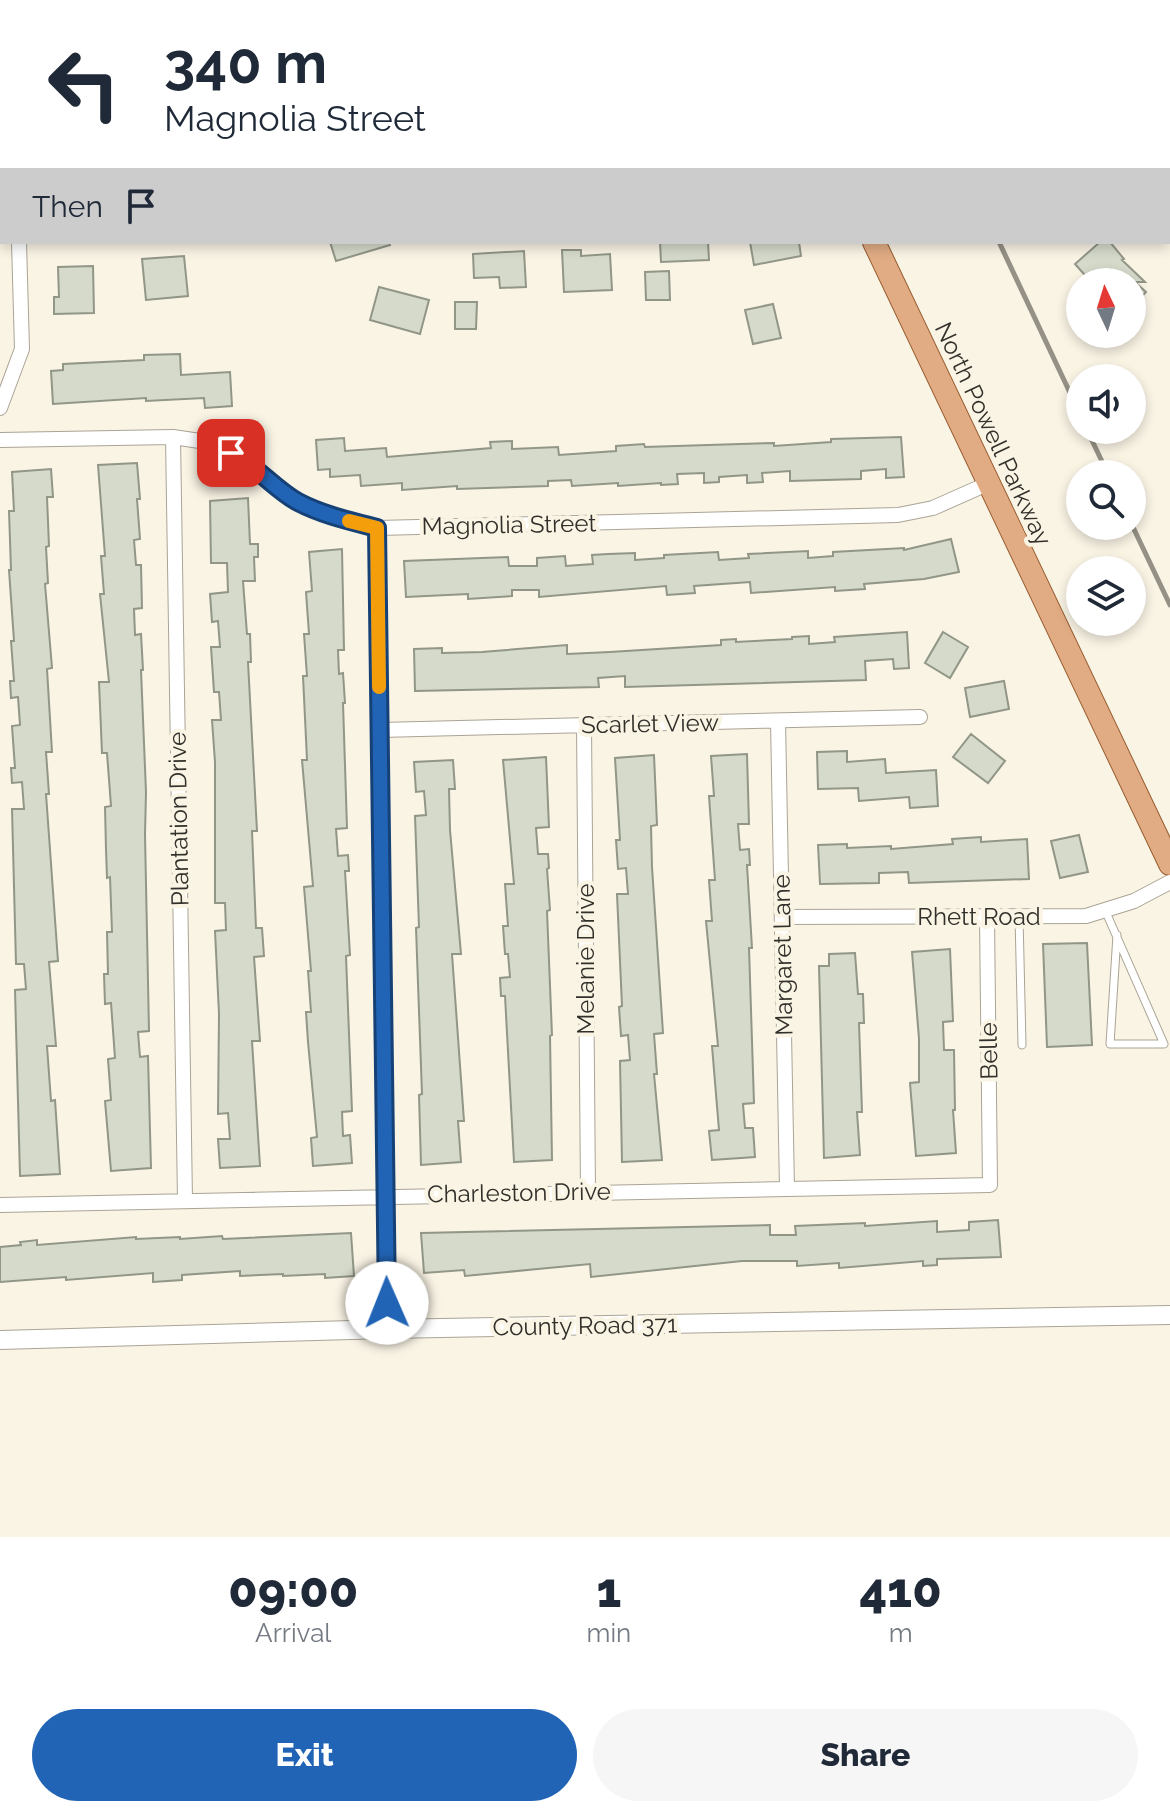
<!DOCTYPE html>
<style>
:root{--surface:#fff;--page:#f6f6f7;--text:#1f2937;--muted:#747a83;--accent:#2164b5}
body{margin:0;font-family:Raleway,sans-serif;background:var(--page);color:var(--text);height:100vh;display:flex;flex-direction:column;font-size:30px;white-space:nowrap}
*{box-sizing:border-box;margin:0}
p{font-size:26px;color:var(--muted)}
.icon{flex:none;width:44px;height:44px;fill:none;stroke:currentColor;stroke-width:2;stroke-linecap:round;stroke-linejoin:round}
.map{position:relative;height:1537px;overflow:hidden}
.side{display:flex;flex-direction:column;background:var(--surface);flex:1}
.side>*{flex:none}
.guide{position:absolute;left:0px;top:0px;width:1170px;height:244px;box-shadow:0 4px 12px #0003;background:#fff;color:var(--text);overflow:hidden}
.needle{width:52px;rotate:356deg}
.controls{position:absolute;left:1066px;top:268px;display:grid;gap:16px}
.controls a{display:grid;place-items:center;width:80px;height:80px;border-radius:50%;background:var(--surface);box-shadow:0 4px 12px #0003;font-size:40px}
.pin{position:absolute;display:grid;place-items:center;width:68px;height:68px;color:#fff;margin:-34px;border-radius:16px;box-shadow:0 4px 12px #0006}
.me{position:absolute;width:88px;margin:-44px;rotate:359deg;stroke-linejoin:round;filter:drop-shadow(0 0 6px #0008)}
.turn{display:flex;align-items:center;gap:28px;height:168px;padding:0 32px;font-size:36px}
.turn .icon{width:104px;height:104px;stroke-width:2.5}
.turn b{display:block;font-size:56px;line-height:68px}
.then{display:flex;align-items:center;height:76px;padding:0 32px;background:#0003;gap:16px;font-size:30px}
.eta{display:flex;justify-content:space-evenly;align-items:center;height:136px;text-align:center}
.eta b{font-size:48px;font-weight:800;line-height:56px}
.button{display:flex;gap:16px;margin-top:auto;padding:16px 32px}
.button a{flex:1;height:92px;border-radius:48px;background:var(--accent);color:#fff;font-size:32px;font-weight:800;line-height:92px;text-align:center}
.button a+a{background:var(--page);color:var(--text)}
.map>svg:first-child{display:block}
.building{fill:#d5dacb;stroke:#919687;stroke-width:2}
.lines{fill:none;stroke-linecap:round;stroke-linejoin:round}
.service-casing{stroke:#aaa496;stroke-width:9}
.minor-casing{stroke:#aaa496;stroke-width:16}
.tertiary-casing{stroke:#aaa496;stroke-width:20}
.primary-casing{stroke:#975d2f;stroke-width:24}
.service{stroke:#fff;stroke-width:7}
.minor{stroke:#fff;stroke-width:14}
.tertiary{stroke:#fff;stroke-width:18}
.primary{stroke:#e1ac84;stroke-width:22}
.rail{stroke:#959186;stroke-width:5}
.route-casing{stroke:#154176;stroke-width:20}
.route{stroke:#2164b5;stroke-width:14}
.slow{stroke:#f59e0b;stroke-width:14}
.labels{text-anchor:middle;stroke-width:8;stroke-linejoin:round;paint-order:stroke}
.street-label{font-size:24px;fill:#32302a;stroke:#faf4e5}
</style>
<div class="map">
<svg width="1170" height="1537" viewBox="0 0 1170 1537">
<rect width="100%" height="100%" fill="#faf4e5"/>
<path class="building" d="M330 242H389L390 245 336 261Z
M660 242H708L709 260 661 262Z
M750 242H799L801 256 754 265Z
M1100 242H1110L1124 259 1122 260 1145 282H1135L1146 292 1132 307V282H1091L1075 264Z
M562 250H581V256L610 254 612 290 564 292Z
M524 251 526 287 500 288 499 277 474 278 473 254Z
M184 256 188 296 146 300 142 259Z
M93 266 94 313 54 314V297H59L58 267Z
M669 271 670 300H646L645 272Z
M379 287 429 300 420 334 370 320Z
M455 302H477L476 329H455Z
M773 304 781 338 753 344 745 310Z
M180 354 181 375 230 372 232 406 205 408 204 398 146 401V398L53 404 51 371 63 370V364L144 360V355Z
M901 437 904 477 886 478V469L861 471V479L790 481V471L762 473 763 482 747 483V475L719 477V482L704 483V473L677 474 678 484 661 485V483L618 486V483L572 486 571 480 548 481V486L457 489V486L402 490V483L361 486 360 475 330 477V469L318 470 316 440 344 438 345 451 386 448 387 457 491 448 490 442 512 441V449L558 447 559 455 616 451V446L644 444 645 447 774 443V446L831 442V439Z
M137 463 140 499H137L140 539 134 540 136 565H141L142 608 134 609 135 635 141 634 143 670H141L146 792 145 835 149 1031 138 1032 140 1057 148 1056 151 1168 111 1171 105 1101 111 1100 108 1059 115 1058 111 1003 105 1004 104 974H108L107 932H112L110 877 107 878 106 849 105 807 111 806 107 753H102L99 682H109L100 594H104L101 556H105L98 465Z
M51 469 53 497H47L49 546 46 547 48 583 45 584 52 668 47 669 52 752H46L49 794H46L58 961 49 962 56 1046H47L51 1101 55 1100 60 1174 20 1176 15 990 26 989 24 964H16L12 809H24L22 782 12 783 11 768H15L12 726 20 725 18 697 11 698 10 681H14L11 641H14L9 570H11L9 511H14L12 472Z
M248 498 250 544H258V557H254L255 581H243L247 634H250L251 662H248L257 831H252L256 928H262L264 956 254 957 260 1041H252L260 1166 220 1168 218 1139H230L228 1113 218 1114 219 1014 215 931 226 930 225 903H215V762L212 720H221L219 692H214L211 647H220L218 621 212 622 210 594 228 592 227 563H211L210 501Z
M951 539 959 572 924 579 864 584 865 589 835 591V587L751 593 750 582 694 586 695 593 667 595 666 586 539 597V590H512V596L468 599V594L406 597 404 561 508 557 509 566H537V558L565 556 566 566 593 564 592 555 608 554 635 553V560L664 558V555L718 552 719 560 749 558 748 554 808 551V558L833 556V552L904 548V550Z
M342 549 344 650H338L339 674 343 673 345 703H343L347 828 336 829 338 856 348 855 349 871H345L350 955 346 956 352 1111 342 1112 343 1136 350 1135 352 1163 313 1166 311 1138 317 1137 308 1042 306 1012H311L308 971H311L304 887 313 886 302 760H307L303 676H307L304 634H309L306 592 312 591 309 552Z
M907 632 909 668 894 669 893 659 865 661 866 680 625 687V676L598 678 599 687 415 691 414 649 442 648V653L482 652 567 645V654L610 652 721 645V640L736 639V642L792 639V637L809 636V644L835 642 834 637Z
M943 632 968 647 950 678 925 663Z
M1004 681 1009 709 970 717 965 688Z
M971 734 1005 761 988 783 953 757Z
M847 751V762L885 759 886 773 936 770 938 806 910 808 909 797 859 801 858 788 818 789 817 752Z
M747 754 749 824H738L740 850 749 849 750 865H747L752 948H749L754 1103 743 1104 745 1128H753L755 1157 712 1160 709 1131 719 1130 712 1046H718L706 921H712L709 880H715L709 796H714L711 756Z
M654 755 657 825 651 826 652 867 663 1033 654 1034 657 1074H654L662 1160 622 1162 620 1061 630 1060 628 1035 621 1036 619 1007 622 1006 617 894H628L626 868 618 869 616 840H620L615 758Z
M546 757 549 827 536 828 538 854H548L549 868 547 869 550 910 547 911 552 1035 550 1036 552 1160 514 1162 505 996H501L500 978 510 977 508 954H505L503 926H508L505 884H514L503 760Z
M453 760 455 789H449L450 830 461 954H452L464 1121H458L461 1162 421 1165 419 1095 422 1094 416 928 419 927 415 816 426 815 424 791 416 792 414 762Z
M1079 835 1088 872 1060 878 1051 841Z
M981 837V842L1027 839 1029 879 909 883 908 872 879 873V883L820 884 818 845 847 844V848L891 846V849L953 844 952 839Z
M1087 943 1092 1045 1047 1047 1043 944Z
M950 949 953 1021 943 1022 944 1050H954L955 1110H953L956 1153 916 1156 910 1083 919 1082V1039L912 952Z
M855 953 858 994H863L864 1023H859L862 1112H857L860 1155 824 1158 819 966H829V954Z
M998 1220 1001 1257 937 1259V1265L923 1266V1261L839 1268V1263L797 1266V1261H742L591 1277 590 1264 465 1276 464 1270 424 1273 421 1233 770 1225V1235H796L795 1226 865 1223V1226L937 1221V1232L969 1230V1222Z
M351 1233 354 1276 325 1278V1274L283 1276V1274L240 1276V1271L182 1275V1280L153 1282V1273L66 1280V1277L0 1282V1247L21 1245 20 1242 37 1240V1245L136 1237V1239L180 1237V1239L222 1236 223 1239Z"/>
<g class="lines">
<defs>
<path id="service" d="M1105 910 1164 1044H1110L1117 935
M1019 916 1022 1045"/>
<path id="minor" d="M13 0V2
M1056 0 1057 2
M1168 14 1170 13
M1168 229 1170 230
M0 408 22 349 19 242
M173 437 185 1200
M0 440 173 437 213 443 249 462 296 500 334 517 377 528 898 515 933 508 987 484
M377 528 387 1329
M778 721 787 1189
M584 725 588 1192
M380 730 920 717
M782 917 1086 916 1134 901 1170 882
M0 1205 990 1185 987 917"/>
<path id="tertiary" d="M0 1340 387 1329 1170 1315"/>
<path id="primary" d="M760 0 761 2
M874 242 1170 864"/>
</defs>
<use href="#service" class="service-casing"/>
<use href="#minor" class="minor-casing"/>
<use href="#tertiary" class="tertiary-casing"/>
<use href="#primary" class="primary-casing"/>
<use href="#service" class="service"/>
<use href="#minor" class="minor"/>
<use href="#tertiary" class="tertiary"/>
<use href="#primary" class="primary"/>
<path class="rail" d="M885 0 886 2
M999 242 1080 414
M1087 430 1108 474
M1132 525 1170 605"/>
</g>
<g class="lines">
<defs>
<path id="route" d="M231 453C256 465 274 489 298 502 323 515 350 521 377 528L387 1303"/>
</defs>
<use href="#route" class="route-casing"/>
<use href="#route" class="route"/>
<path class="slow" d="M349 521 377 528 379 687"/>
</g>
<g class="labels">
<g class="street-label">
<text transform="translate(993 434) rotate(65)" y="8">North Powell Parkway</text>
<text transform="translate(509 525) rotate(-1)" y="8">Magnolia Street</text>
<text transform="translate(650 724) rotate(-1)" y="8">Scarlet View</text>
<text transform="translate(179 819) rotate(-91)" y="8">Plantation Drive</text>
<text x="979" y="925">Rhett Road</text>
<text transform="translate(783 955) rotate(-91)" y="8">Margaret Lane</text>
<text transform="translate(586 959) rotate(-90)" y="8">Melanie Drive</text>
<text transform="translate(989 1051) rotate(-91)" y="8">Belle</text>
<text transform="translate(519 1193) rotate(-1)" y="8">Charleston Drive</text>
<text transform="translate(585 1326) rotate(-1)" y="8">County Road 371</text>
</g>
</g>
</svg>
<div class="controls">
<a><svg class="needle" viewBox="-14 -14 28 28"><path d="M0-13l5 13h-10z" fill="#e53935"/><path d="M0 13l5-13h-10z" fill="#747a83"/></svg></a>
<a><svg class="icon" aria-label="sound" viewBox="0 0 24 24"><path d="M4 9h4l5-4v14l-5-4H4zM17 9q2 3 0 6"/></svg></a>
<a><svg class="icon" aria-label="search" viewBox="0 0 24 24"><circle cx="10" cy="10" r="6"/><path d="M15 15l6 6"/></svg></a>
<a><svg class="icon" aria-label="layers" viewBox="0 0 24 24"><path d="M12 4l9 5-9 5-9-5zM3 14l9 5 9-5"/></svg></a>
</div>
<div class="pin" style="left:231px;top:453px;background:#d93025"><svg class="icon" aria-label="arrive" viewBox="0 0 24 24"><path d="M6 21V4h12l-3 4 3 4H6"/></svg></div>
<svg class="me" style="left:387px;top:1303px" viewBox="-20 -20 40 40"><circle r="19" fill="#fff"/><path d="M0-13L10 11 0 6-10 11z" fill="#2164b5"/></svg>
<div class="guide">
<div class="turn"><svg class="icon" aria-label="left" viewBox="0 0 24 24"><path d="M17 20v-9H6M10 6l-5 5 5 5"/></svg><div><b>340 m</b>Magnolia Street</div></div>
<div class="then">Then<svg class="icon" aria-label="arrive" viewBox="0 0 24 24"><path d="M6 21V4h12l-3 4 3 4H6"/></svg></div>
</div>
</div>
<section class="side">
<div class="eta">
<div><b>09:00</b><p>Arrival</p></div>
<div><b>1</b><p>min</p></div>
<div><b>410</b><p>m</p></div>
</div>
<div class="button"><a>Exit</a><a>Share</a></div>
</section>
